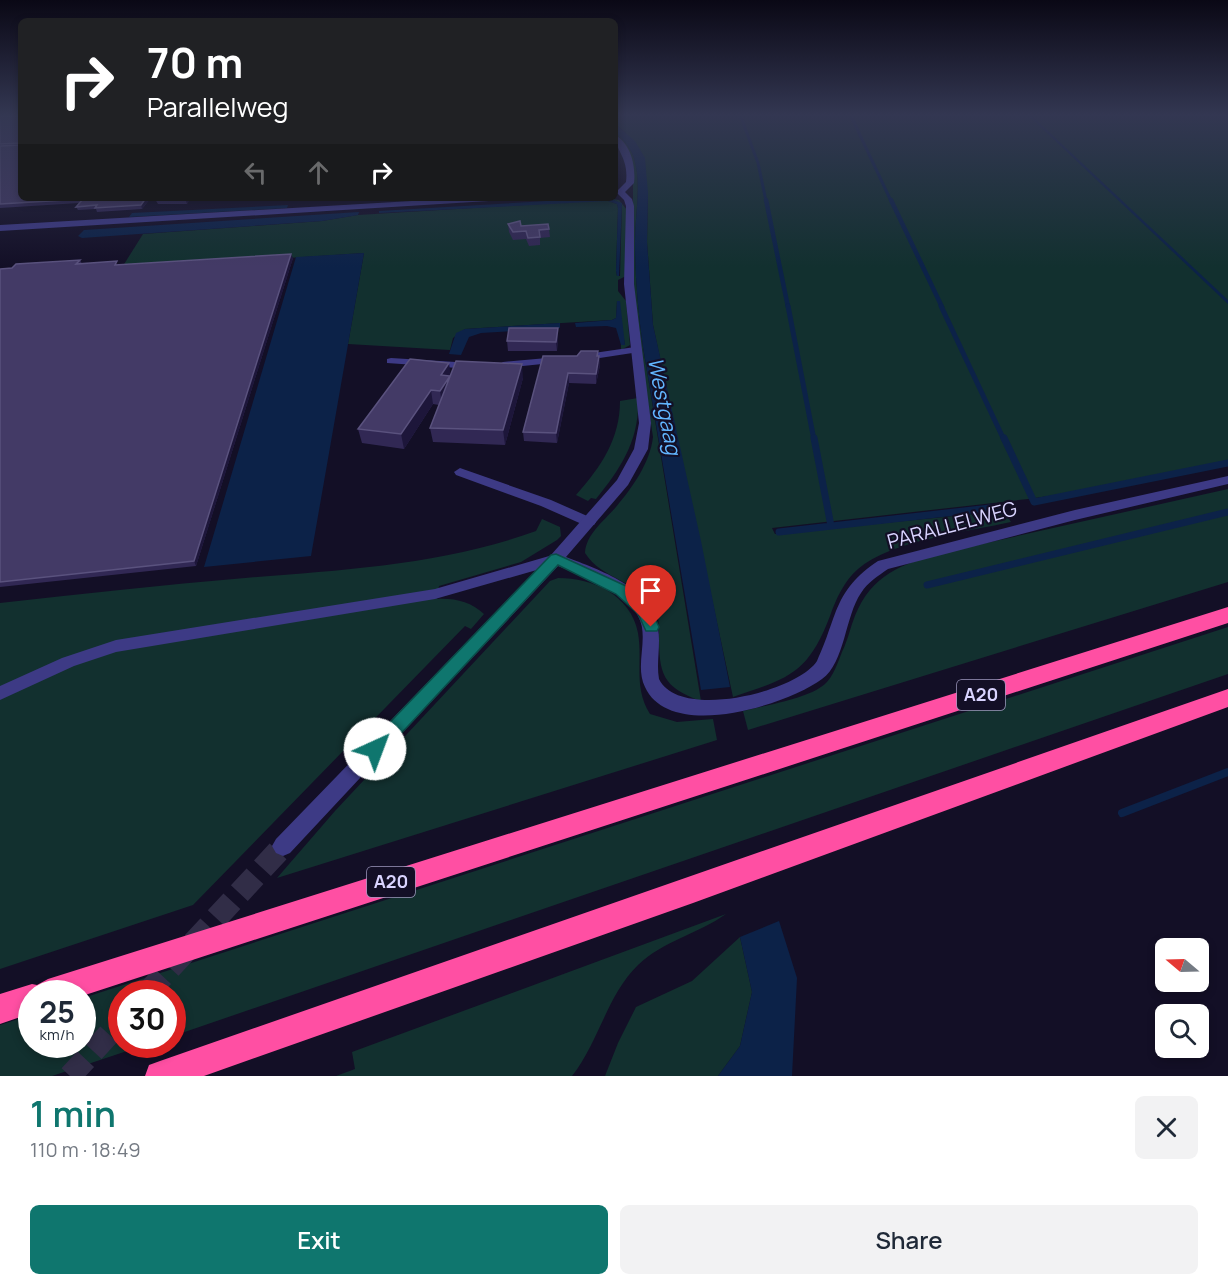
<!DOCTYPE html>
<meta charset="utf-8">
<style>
:root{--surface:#fff;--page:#f2f2f3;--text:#1f2937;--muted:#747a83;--accent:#0f766e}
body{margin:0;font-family:Manrope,sans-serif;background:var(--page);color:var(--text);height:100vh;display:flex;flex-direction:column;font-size:22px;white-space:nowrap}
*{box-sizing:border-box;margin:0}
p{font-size:20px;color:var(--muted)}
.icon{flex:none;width:33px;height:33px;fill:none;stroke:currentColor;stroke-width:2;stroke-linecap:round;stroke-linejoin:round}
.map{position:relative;height:1076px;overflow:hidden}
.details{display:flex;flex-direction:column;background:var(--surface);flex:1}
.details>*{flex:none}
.top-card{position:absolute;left:18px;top:18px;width:600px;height:183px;border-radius:9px;box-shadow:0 3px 9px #0003;background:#202124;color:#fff;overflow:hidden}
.needle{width:39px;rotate:289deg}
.fabs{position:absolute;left:1155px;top:938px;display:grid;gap:12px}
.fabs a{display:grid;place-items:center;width:54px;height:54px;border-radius:9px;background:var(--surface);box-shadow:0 3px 9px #0003;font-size:30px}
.speed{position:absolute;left:18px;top:980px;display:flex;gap:12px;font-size:30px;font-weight:700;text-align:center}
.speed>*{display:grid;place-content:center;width:78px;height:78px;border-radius:50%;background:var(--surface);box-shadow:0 3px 9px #0003;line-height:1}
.speed small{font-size:15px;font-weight:400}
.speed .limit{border:9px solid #d22;background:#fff;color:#111}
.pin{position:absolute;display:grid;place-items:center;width:51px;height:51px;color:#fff;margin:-62px -26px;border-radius:50% 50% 50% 0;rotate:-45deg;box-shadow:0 0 6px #0007}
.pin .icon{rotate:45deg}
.me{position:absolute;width:66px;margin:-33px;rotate:43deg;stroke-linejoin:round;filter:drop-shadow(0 0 4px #0008)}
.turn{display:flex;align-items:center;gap:21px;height:126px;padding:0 30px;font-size:27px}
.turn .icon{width:78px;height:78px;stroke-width:2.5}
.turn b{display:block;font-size:42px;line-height:51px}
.lanes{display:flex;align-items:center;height:57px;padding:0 30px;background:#0003;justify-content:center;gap:30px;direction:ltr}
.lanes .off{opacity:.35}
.round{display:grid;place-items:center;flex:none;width:63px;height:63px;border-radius:9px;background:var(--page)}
.summary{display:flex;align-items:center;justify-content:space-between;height:102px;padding:0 30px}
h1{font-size:36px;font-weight:600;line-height:45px;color:var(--accent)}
.action{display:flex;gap:12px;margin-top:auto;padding:12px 30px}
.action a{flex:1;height:69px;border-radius:9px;background:var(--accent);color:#fff;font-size:24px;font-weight:600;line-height:69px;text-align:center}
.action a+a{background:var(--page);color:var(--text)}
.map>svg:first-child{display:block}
.green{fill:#12302f}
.water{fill:#0c2248}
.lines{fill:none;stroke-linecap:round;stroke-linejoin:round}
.stream-far4{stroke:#0c2248;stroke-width:3}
.stream-far3{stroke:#0c2248;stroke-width:4.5}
.stream-far2{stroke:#0c2248;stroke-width:5}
.stream-far1{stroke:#0c2248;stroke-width:7}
.stream{stroke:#0c2248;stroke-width:8}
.minor-tunnel{stroke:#312d47;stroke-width:23;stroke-dasharray:23 11;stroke-linecap:butt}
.service{fill:#3d3a85;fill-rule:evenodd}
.minor{fill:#3d3a85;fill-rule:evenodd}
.motorway{fill:#ff4fa3;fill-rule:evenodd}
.wall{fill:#312854}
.shaded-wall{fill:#1d163a}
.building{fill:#433a66;stroke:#5a527e;stroke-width:1.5}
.route{fill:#0f766e;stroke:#0a4d48;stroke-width:1.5}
.labels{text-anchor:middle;stroke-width:4.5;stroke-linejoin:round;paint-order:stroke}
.shield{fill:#130f26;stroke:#9e99be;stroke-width:1.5}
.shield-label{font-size:18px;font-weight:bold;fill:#d9d4ff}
.street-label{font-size:20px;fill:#d9d4ff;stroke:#130f26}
.water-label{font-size:21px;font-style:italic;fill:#62b6ff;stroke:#130f26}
</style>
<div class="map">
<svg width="1228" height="1076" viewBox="0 0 1228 1076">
<rect width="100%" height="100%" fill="#130f26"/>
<path class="green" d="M615 116H1228V460L1111 487 1028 499 772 528 775 534 1004 511 1011 522C967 532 892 540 858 569 844 581 836 599 830 616 808 674 789 678 733 697L653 325 647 242 648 193 626 133 615 124Z
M615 132C623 139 631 148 634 158 642 184 635 214 635 241 635 276 638 312 643 347L701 701C662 687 659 674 659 634 659 625 659 616 654 607 638 581 601 579 585 553 586 534 604 521 616 507 632 488 650 463 653 437L640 351 633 285V168L623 142Z
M608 198 619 200 627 210 626 276 618 280V291L626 301 630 345 621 350V345H625L617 301 616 318 612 320 465 329 453 338 450 350 348 344 364 253 121 269 143 234 322 221 358 215 605 200 617 204 618 208 616 271 617 276H620L622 204Z
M638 398C640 439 621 468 596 499L591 498 588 501 576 495C601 467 620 439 620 401Z
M1228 489V582L748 730 743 711C766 705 808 699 825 684 833 677 838 662 842 652 849 638 851 623 858 609 876 571 909 562 946 552Z
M542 519 560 527 561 536 557 540 521 562 439 586 437 599C455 598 471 602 484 614L471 629 465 626 193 905 0 969V603C81 594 163 585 245 578 342 570 443 565 536 531Z
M558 578C593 578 631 595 638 633 643 662 633 687 650 714L677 722 713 719 717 740 277 878 335 811 550 581Z
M1228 627V674L173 1036 172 993H122V1044H148L52 1076H0V1025L31 1015 32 1044H82L83 998Z
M726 914C698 934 663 941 638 965 607 995 599 1042 572 1076H336L355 1069 352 1052Z
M740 937 752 992 740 1046 718 1076H605L618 1043 636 1007 692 981Z"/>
<path class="water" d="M1029 116H1032L1228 300V304Z
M615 124 635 141 645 158 648 193 647 242 653 325 701 541 730 687 701 690 643 347C638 312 635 276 635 241 635 214 642 184 634 158 631 148 623 139 615 132Z
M597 198H608L622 203 619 276H617L616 271 618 208 617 204 608 201 379 213V211Z
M288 205 287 208 129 217 132 213Z
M359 212 358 215 322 221 82 238 78 236 84 230Z
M364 253 311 556 204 567 296 257Z
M617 301H620L625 345H621L616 328 607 326 576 327 575 323 612 320 616 318Z
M560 323V328L481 333 469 337 461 355 449 354 456 333 465 329Z
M779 921 797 978 792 1076H718L740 1046 752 992 740 937Z"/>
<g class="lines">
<path class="stream-far4" d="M851 116 891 201
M741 117 758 163 766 201"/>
<path class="stream-far3" d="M766 200 788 307
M891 200 942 307"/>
<path class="stream-far2" d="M788 306 814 440
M941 306 1004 440"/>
<path class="stream-far1" d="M814 438 831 526
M1004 438 1034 502 1228 463
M779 532 999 507
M927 585 1228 512"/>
<path class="stream" d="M1122 813 1228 772"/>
<path class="minor-tunnel" d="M147 993 283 846
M70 1076 122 1020"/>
<path class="service" d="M635 347 639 348V352L580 361 575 358 580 355Z
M558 357 563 360 562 362 503 368 498 365 503 362Z
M391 358 472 363 477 366 472 369 387 363V359Z
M460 468 551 500 594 519 596 522 594 525H584L541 506 456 475 454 472Z
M556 554 563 559 561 563 435 599 116 652 74 666 0 700V686L62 658 116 640 435 589Z"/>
<path class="minor" d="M615 135C631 144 636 166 634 183L625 192 632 199 634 206V284L651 423 648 449 628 485 566 557C599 570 652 587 658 628 661 645 656 662 659 679 679 721 797 692 817 661 838 616 833 591 878 561L1075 510 1228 476V484L1075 520 888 569C878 576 868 582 861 593 845 616 845 663 822 679 787 705 670 742 645 687 634 665 650 637 638 616 623 590 585 577 558 566L290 853 283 856 276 853 272 846 276 839 551 555 617 480 634 449 639 423 624 284 626 206 624 200 616 192 626 182C629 158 615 150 615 135Z
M463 198H509L505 200 0 231V225Z"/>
<path class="motorway" d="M1228 607V623L82 996V993H32V1013L0 1024V994L32 984 37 985 48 979Z
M1228 689V707L693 903 204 1076H145L149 1065 160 1061Z"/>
</g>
<path class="wall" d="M0 116H21V198H190L187 204H158L155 199H150L142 209 97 212 96 209 78 210 76 207 79 203 0 208Z
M508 224 549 229 550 237 540 238V245L529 246 526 239 513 240 509 232Z
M293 258 196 566 0 587V269L80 260 82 264 119 265Z
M558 337 557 351H508L507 341Z
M598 351V356H599L600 365 596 384 569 383 557 443 524 441 523 432 577 356Z
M451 375 523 378 505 445 433 442 430 428 439 405 433 404 404 449 362 443 358 429Z"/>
<path class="shaded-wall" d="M146 198H149L150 199 142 209 141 205Z
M185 198H190L187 204Z
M291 254 293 258 196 566 194 561Z
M558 328V337L557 351 556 342Z
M599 356 600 365 596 384V374Z
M449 363 451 377 442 405 440 391 441 375Z
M522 364 523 378 505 445 503 430Z
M568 373 569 383 557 443 556 433Z
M431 390 433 404 404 449 401 434Z"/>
<path class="building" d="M0 116H21V143L0 144Z
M21 145V198H146L141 205 95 208 97 205 76 207 83 199 0 204V146Z
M520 221 521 226 548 224 549 229 539 230 540 237 528 238 526 231 513 232 508 224Z
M291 254 194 561 0 582V269L12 268 16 264 80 260 76 264 117 261 115 265Z
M509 328H558L556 342 507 341Z
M581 351H598L597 356H599L596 374 568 373 556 433 523 432 543 356H577Z
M410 359 449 363 441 375 450 376 440 391 431 390 401 434 358 429Z
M456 361 522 364 503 430 430 428Z"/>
<linearGradient id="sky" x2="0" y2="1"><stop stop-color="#0a0815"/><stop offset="0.43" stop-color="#333752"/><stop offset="1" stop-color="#333752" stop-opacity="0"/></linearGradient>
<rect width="1228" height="267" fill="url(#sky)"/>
<path class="route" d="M556 554 626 586 650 607 659 627 657 631H646L638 614 616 594 558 565 381 755 375 757 369 755 367 749 369 744 551 555Z"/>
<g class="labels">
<g class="shield">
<rect x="957" y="680" width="48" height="30" rx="4.5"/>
<rect x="367" y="867" width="48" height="30" rx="4.5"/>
</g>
<g class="shield-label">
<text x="981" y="701">A20</text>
<text x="391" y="888">A20</text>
</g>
<g class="street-label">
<text transform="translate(952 525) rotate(-15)" y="7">PARALLELWEG</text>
</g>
<g class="water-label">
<text transform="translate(664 406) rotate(79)" y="7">Westgaag</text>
</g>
</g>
</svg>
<div class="fabs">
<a><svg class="needle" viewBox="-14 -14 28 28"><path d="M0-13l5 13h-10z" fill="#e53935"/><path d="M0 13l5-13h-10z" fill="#747a83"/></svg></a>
<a><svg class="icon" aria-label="search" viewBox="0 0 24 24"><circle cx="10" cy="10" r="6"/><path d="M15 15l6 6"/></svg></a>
</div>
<div class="speed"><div>25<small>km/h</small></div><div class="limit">30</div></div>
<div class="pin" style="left:651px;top:627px;background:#d93025"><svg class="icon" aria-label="arrive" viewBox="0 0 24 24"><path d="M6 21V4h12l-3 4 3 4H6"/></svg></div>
<svg class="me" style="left:375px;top:749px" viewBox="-20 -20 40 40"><circle r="19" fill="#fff"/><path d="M0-13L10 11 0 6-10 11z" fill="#0f766e"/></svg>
<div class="top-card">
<div class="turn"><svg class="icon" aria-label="right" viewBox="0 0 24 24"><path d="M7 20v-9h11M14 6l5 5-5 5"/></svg><div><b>70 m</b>Parallelweg</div></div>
<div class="lanes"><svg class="icon off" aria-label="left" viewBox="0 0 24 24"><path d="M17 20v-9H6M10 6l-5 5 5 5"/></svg><svg class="icon off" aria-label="ahead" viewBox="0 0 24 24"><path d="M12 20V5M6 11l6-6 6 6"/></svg><svg class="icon" aria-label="right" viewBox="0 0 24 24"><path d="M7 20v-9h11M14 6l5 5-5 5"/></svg></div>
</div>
</div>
<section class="details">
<div class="summary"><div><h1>1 min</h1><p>110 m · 18:49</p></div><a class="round"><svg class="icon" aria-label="close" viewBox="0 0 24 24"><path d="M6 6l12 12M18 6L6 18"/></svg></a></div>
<div class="action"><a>Exit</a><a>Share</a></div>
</section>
